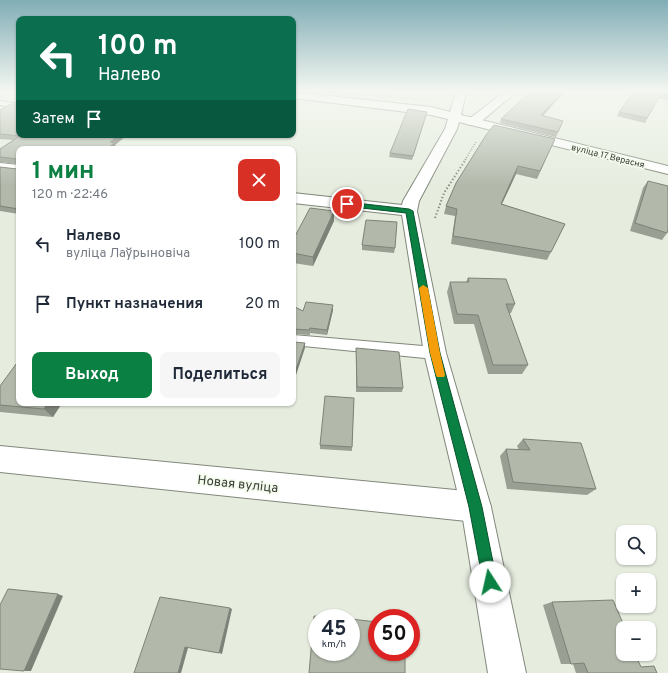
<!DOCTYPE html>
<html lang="ru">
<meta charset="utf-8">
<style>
:root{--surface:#fff;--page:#f6f6f7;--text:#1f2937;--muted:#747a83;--accent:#0b8043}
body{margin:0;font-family:Overpass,sans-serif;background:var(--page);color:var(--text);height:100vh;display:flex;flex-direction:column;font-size:15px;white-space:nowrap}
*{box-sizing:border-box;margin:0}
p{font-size:13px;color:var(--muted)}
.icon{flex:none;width:22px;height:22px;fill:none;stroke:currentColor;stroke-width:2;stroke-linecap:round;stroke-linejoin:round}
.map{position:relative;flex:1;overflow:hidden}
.side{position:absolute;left:16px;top:146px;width:280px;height:260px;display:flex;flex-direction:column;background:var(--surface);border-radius:8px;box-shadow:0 1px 3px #0004}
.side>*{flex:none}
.hud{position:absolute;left:16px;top:16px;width:280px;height:122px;border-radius:8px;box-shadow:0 1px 3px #0004;background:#0b6e4f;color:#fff;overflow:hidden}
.buttons{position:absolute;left:616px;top:525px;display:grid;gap:8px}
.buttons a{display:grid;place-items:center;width:40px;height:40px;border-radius:8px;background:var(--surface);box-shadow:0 1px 3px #0004;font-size:20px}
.speed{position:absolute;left:308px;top:609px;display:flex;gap:8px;font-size:20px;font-weight:700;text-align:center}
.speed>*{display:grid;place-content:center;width:52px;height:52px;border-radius:50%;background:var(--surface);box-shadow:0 1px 3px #0004;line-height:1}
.speed small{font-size:10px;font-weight:400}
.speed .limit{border:6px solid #d22;background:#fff;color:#111}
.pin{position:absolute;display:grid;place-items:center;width:34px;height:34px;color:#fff;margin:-17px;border:2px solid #fff;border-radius:50%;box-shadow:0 1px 4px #0007}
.me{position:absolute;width:44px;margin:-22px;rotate:350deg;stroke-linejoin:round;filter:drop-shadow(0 0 3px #0008)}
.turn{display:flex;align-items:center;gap:14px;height:84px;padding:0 16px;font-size:18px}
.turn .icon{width:52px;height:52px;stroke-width:2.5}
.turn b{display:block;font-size:28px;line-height:34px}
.then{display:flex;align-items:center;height:38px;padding:0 16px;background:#0003;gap:8px;font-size:15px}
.round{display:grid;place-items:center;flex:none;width:42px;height:42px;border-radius:8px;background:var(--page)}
.summary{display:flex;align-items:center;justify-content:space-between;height:68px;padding:0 16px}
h1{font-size:24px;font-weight:700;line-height:30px;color:var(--accent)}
.primary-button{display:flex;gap:8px;margin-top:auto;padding:8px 16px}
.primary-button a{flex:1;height:46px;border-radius:8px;background:var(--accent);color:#fff;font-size:16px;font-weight:700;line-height:46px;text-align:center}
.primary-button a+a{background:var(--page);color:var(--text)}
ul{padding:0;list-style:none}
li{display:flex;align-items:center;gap:12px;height:60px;padding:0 16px}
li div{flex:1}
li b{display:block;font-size:15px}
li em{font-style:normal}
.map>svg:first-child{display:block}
.green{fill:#b6cf9e}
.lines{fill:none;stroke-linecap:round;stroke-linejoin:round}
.lane-casing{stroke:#81887b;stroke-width:2}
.street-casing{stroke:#81887b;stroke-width:2}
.secondary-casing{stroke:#81887b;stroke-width:2}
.path-far1{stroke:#898e84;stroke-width:1.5;stroke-dasharray:1 1.5;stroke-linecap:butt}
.path{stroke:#898e84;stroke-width:2;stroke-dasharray:1.5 2;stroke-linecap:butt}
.lane{fill:#fff;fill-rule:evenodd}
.street{fill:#fff;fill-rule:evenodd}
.secondary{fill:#fff;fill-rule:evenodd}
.wall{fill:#999f93}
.shaded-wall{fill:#7d8278}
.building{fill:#b2b9ab;stroke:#7d8278}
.route{fill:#0b8043;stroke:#07532c}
.slow{fill:#f59e0b}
.labels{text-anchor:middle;stroke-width:3.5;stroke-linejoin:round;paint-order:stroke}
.far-street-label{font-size:9px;fill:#3b3e38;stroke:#f3fbec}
.near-street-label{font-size:13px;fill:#3b3e38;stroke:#f3fbec}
</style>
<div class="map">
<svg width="668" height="673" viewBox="0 0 668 673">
<rect width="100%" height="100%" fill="#e6eddf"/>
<path class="green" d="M323 92H353L430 100V101Z"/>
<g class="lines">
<defs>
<path id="lane" d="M0 101 19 104V108L0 105Z
M293 335 435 347 440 349 442 353 440 357 435 359 293 345Z"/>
<path id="street" d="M504 92H516L477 125H469L467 122 469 119Z
M0 446 476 492 487 496 491 507 487 518 476 522 0 472Z"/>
<path id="secondary" d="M293 92 431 107 450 112 456 92H466L461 115 668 166V174L459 122 457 129 419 201 417 211 446 353 491 507 526 673H488L461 507 424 353 402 215 293 203V193L402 205 403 201 445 129 448 119 431 115 293 98Z
M0 163 19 165V173L0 171Z"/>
</defs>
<use href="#lane" class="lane-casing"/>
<use href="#street" class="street-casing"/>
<use href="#secondary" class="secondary-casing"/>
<path class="path-far1" d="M465 160 476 142"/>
<path class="path" d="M435 218 444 193 466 159"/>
<use href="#lane" class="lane"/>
<use href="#street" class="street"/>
<use href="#secondary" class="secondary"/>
</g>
<path class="wall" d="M530 92H564L543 116 563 121 556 137 500 123 501 119Z
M631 92H668V100L658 98 645 123 617 116 619 112 633 93Z
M0 110 19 135H127L115 145 116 148 115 149H19V214L0 211V167L17 169V164L0 162V149L13 140 0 139Z
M426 116 412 160 389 157 390 153Z
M555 139 537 179 516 174 502 204 565 224 547 260 451 244 455 216 444 214 446 206Z
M648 181 667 233 662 240 630 231 643 188Z
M334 211V221L313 266 293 263V240Z
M362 245 395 248 394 253 362 250Z
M468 278 515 304 511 313H509L528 365 522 374H488L474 324H454L447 292 450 282H466Z
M293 306 303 311 333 310 327 335 310 333V335L293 334Z
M356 348 403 388 402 392H356Z
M0 386 19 403H62L53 417 0 412Z
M354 398 352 451 320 449V445Z
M523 439 596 489 587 495 507 489 500 456 506 449 519 450 517 446Z
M552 602 640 667 654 666 657 673H576L573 664H561L543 605Z"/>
<path class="shaded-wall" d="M562 92H564L539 120 541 115Z
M427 112 426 116 412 160 413 156Z
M119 135H127L115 145 116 148 115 149H107L110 142Z
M518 166 516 174 498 212 501 204Z
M334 211V221L313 266V257Z
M333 305V310L327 335V330Z
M305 343V348L293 384V378Z
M48 403H62L53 417 44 409Z
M58 594 63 596 31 671H24Z
M230 608 232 609 222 654 219 653Z
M185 647 188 648 181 673H178Z"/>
<path class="building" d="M530 92H562L541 115 563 121 558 132 501 119Z
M634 92H668V96L661 94 647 118 619 112Z
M19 99V135H119L110 142 114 143 107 149H19V209L0 206V167L17 169V159L0 157V149L20 136 0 134V110L11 104H17L18 100Z
M408 109 427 112 413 156 390 153Z
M494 125 555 139 540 171 518 166 501 204 565 224 551 252 453 236 457 209 446 206 456 183 486 135Z
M648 181 668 186V229L667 233 635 223Z
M310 208 334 211 313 257 293 253V240Z
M366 220 397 222 395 248 362 245Z
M468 278 506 279 515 304H506L528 365H493L478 315 457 314 450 282H469Z
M306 302 333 305 327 330 310 328 309 330 293 329V306L303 311Z
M293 342 305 343 293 378Z
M356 348 399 352 403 388 357 387Z
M19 360V403H48L44 409 0 405V386Z
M325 396 354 398 352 447 320 445Z
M523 439 581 443 596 489 513 482 506 449 530 450Z
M8 589 58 594 24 671 0 669V605Z
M160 597 230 608 219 653 185 647 178 673H134Z
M613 600 625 628H623V654H635L641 667 654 666 657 673H588L584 663 571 664 552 602Z
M314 616 338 618H317V652H351V619L377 622V652H405V673H309Z"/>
<linearGradient id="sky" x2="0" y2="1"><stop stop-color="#81adb6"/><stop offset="0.49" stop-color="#f4f7f1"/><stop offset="1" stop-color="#f4f7f1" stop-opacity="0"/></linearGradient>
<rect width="668" height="186" fill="url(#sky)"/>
<path class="route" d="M347 202 409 209 413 211 440 353 482 507 497 582 495 587 490 589 485 587 483 582 469 507 430 353 406 213 344 206V203Z"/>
<path class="slow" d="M423 285 428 288 440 353 445 375 444 377H437L436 375 430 353 419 288Z"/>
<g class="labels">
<g class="far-street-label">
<text transform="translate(608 156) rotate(14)" y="3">вуліца 17 Верасня</text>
</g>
<g class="near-street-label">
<text transform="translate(238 483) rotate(6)" y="5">Новая вуліца</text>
</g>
</g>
</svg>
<div class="buttons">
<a><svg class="icon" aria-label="search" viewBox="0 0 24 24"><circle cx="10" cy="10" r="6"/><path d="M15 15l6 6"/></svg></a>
<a>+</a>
<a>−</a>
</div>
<div class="speed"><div>45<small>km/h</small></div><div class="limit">50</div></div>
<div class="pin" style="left:347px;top:204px;background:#d93025"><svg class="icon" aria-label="arrive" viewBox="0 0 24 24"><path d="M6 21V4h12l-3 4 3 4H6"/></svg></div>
<svg class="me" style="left:490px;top:582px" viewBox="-20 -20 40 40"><circle r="19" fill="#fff"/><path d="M0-13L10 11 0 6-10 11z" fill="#0b8043"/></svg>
<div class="hud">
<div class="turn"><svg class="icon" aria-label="left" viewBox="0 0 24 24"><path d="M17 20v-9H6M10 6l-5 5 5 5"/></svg><div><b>100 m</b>Налево</div></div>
<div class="then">Затем<svg class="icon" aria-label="arrive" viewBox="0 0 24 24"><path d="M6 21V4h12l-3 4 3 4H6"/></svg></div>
</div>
<section class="side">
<div class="summary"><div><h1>1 мин</h1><p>120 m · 22:46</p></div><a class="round" style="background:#d93025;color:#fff"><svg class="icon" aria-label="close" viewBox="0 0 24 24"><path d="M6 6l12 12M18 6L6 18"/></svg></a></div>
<ul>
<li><svg class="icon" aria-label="left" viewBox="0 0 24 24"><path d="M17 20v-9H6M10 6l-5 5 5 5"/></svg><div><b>Налево</b><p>вуліца Лаўрыновіча</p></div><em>100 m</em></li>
<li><svg class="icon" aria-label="arrive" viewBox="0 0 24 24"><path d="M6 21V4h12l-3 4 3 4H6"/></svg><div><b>Пункт назначения</b></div><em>20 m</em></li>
</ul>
<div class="primary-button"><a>Выход</a><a>Поделиться</a></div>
</section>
</div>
